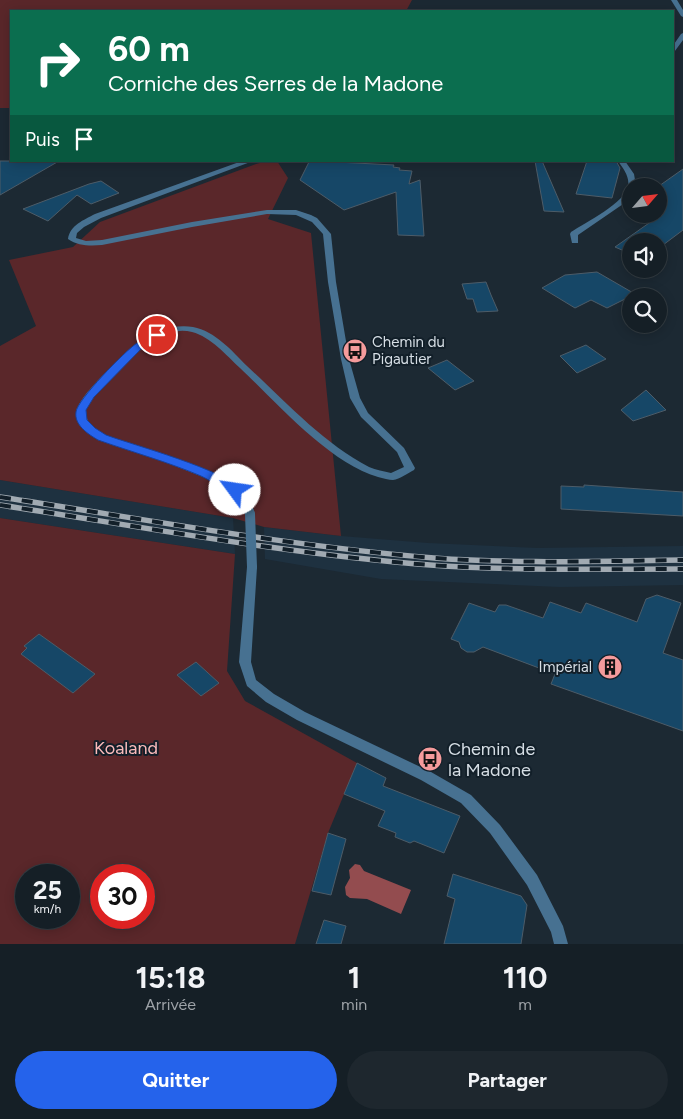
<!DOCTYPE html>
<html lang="fr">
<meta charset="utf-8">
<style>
:root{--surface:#151f26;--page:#1e272e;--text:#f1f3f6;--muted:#9da2a7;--line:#343d43;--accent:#2563eb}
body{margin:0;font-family:Figtree,sans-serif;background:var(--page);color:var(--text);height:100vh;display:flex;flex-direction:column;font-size:19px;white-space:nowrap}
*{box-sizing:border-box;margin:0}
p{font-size:16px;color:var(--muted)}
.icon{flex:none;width:28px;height:28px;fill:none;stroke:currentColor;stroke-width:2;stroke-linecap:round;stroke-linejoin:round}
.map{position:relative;height:944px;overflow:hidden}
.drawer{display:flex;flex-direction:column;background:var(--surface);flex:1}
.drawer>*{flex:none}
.top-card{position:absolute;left:10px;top:10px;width:664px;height:152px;border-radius:0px;box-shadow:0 2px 12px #0003,0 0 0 1px var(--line);background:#0b6e4f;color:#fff;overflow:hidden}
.needle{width:32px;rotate:62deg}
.buttons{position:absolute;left:622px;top:178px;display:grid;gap:10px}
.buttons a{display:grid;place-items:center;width:45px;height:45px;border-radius:50%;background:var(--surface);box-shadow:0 2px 12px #0003,0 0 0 1px var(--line);font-size:25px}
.speed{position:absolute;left:15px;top:864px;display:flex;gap:10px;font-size:25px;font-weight:700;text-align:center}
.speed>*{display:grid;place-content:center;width:65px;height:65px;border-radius:50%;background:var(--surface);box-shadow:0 2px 12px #0003,0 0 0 1px var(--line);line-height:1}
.speed small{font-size:12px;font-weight:400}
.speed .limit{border:8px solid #d22;background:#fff;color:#111}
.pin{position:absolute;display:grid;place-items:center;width:42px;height:42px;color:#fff;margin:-21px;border:2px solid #fff;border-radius:50%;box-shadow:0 1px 5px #0007}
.me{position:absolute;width:55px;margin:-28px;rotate:301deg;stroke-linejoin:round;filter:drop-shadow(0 0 4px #0008)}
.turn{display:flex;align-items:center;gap:18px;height:105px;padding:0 15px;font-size:22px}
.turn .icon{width:65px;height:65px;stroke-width:2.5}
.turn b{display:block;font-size:35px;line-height:42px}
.then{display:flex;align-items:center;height:48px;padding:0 15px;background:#0003;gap:10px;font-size:19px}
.eta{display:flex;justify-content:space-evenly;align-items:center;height:85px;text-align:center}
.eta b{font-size:30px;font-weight:700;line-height:35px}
.action{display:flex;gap:10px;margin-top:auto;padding:10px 15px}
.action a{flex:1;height:58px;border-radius:30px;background:var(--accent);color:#fff;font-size:20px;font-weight:700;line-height:58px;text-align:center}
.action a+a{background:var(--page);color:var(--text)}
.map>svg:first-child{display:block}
.built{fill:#1e3140}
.green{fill:#5a272a;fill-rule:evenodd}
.water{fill:#934c4f}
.building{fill:#164767;stroke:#4d5c68}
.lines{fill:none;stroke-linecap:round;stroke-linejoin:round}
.minor{fill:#477191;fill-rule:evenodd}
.rail-casing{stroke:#a1aab2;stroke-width:5.5}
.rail{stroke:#121f29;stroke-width:4;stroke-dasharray:11;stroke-linecap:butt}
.minor-bridge{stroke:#477191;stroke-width:10}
.route{fill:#2563eb;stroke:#184099}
.labels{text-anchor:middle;stroke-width:4;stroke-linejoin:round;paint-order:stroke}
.poi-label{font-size:15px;fill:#d6dee5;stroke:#121f29;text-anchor:start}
.near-park-label{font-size:18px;fill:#fbbbbb;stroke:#121f29}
.near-poi-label{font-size:18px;fill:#d6dee5;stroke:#121f29;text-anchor:start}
</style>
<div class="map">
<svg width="683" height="944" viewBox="0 0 683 944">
<rect width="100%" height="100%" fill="#1c2933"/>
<path class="built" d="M0 480 233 518 235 554 0 518Z
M264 527 341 536 428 543 538 548 683 546V585L560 587 381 579 265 559Z"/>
<path class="green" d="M0 0H412L406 11H11V108H0Z
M267 161H277L288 178 268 219 311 233 341 536 264 527 233 518 0 480V346L36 326 9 260 73 247 100 222 256 164Z
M0 518 235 554 227 671 245 701 357 763 328 833 295 944H0ZM26 875H69V918H26ZM101 875H144V918H101Z"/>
<path class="water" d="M355 864 360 865 364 871 411 890 401 914 367 899 350 898 346 895 345 887 350 878 349 870Z"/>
<path class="building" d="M0 161H59L0 195Z
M317 161 394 165 393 167 400 168 399 170 412 171 409 184 420 180 424 236 398 235 396 192 344 210 300 180 309 162Z
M535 161H542L564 212 544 211Z
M587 161H616L620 168 612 198 576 194Z
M683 169V230L659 248V241H631V254L615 247 659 216V186Z
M101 181 119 193 91 204 77 195 48 221 23 209 89 184Z
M597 272 635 294 607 308 591 300 575 308 542 288 565 275Z
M486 282 491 295 498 311 477 312 473 299H467L462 284Z
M586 345 606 359 577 373 560 356Z
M447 360 474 381 455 390 428 368Z
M646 390 666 410 633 421 621 410Z
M584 485 683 492V516L561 509V486L584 487Z
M657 595 681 603 663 653 683 660V731L551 684 555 674 483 647 474 652H467L461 648 459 642 451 639 469 603 495 612 499 605H506L543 618 550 602 581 613 586 603 637 622 646 599Z
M39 634 95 674 73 693 21 654 27 648 24 646Z
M196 662 219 683 201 696 177 675Z
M357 763 386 778 383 786 460 816 444 853 414 841 410 843 395 837 396 833 378 826 385 811 344 794Z
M328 833 346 839 331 895 312 891Z
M453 874 521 896 527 905 521 944H444L455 899 447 896Z
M324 920 346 926 341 944H316Z"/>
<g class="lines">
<path class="minor" d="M671 0H677L683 10V17L681 16Z
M683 33V40L672 55V47L681 34Z
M242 161H253L101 218 84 227 77 233 76 238 86 241 102 240 192 222 267 210H296L311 215 317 218 331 234 336 282 349 359 360 398 368 413 404 448 415 468 414 470C408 473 400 479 393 480 389 480 383 478 378 477 329 463 277 403 240 368 226 355 211 337 192 332 160 323 128 362 108 382 100 390 90 398 86 408 84 418 90 425 97 430 108 438 122 441 135 445 165 455 225 471 246 494 251 499 253 507 255 514L250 518 246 517 238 498 228 490 213 481 173 465 95 438C86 432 75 423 77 411 79 392 141 339 159 331 169 327 182 325 193 327 215 331 232 351 247 366 285 401 323 443 369 467 376 470 384 471 391 473L404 467 397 452 361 417 350 398 341 359 328 282 323 234 312 222 296 215 267 214 192 227 102 245C90 246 78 246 68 239 70 225 84 220 95 214Z
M618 161H625L634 174 636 186H631V195L629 200 578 235V243H572L570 234 571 232C585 223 626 202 628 186 630 177 623 168 618 161Z
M252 563 256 564 257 567 251 662 256 680 274 694 305 712 431 772 471 795 500 825 537 875 563 926 568 944H554L551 932 527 885 490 833 461 803 421 780 297 720 266 702 247 686 239 662 247 567 248 564Z"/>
<defs>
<path id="rail" d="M0 497C144 519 288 546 434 558 517 564 600 561 683 560
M0 505C143 527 286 554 430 565 514 571 599 569 683 569"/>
</defs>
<use href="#rail" class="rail-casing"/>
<use href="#rail" class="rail"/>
<path class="minor-bridge" d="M250 514 252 567"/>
</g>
<path class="route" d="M157 332 161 333V337L142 348 94 397 86 410 87 420 95 428 106 435C133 445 226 470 241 490L239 493C232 495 210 480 201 476 168 462 132 452 98 440 88 434 74 425 76 412 77 400 125 351 137 343 143 339 150 334 157 332Z"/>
<defs>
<symbol id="bus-disc" viewBox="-11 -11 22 22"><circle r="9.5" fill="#f59b9c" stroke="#121f29"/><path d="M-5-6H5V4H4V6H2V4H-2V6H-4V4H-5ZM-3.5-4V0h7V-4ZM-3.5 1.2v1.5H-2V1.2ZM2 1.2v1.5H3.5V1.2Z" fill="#111"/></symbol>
<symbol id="building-disc" viewBox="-11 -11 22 22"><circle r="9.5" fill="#f59b9c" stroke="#121f29"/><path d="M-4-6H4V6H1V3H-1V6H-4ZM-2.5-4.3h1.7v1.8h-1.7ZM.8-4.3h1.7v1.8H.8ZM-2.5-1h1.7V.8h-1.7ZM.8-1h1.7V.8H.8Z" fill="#111"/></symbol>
</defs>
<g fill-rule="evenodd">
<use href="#bus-disc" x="341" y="337" width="28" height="28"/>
<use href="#building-disc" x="596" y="653" width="28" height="28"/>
<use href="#bus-disc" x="416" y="745" width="28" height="28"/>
</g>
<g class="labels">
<g class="poi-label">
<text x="372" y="347">Chemin du<tspan x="372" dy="17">Pigautier</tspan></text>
<text x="592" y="672" text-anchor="end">Impérial</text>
</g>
<g class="near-park-label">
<text x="126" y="754">Koaland</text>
</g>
<g class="near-poi-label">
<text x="448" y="755">Chemin de<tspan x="448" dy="21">la Madone</tspan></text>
</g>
</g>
</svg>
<div class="buttons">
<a><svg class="needle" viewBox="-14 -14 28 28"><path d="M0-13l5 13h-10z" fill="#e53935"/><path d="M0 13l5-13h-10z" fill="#9da2a7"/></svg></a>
<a><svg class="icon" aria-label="sound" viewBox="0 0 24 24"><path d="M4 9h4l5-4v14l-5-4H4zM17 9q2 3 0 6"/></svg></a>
<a><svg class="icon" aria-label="search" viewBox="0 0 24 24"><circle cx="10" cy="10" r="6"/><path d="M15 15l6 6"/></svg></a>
</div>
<div class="speed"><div>25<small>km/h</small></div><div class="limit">30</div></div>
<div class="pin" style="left:157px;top:335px;background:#d93025"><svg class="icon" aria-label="arrive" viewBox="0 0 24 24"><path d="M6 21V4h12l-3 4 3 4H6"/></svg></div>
<svg class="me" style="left:235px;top:490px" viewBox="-20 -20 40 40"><circle r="19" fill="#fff"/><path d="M0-13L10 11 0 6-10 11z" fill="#2563eb"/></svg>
<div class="top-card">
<div class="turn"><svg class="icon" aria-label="right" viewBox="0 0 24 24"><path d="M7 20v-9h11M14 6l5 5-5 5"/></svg><div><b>60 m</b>Corniche des Serres de la Madone</div></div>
<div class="then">Puis<svg class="icon" aria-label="arrive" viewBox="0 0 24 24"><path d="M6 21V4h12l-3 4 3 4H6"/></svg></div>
</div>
</div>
<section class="drawer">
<div class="eta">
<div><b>15:18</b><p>Arrivée</p></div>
<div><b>1</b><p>min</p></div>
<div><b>110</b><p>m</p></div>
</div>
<div class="action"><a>Quitter</a><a>Partager</a></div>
</section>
